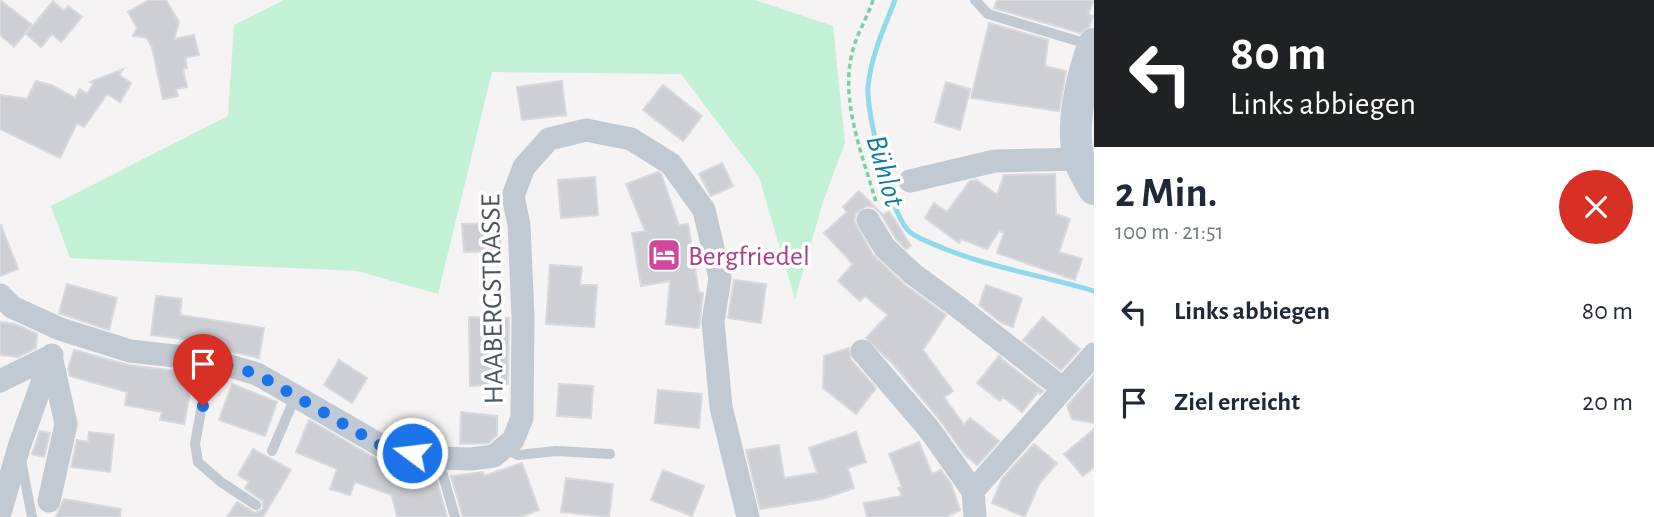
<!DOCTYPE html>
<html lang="de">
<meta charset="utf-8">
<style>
:root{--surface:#fff;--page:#f2f2f3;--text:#1f2937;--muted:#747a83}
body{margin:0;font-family:"Alegreya Sans",sans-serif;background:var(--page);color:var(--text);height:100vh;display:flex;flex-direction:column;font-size:26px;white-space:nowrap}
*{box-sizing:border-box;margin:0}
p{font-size:23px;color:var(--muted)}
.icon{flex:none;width:38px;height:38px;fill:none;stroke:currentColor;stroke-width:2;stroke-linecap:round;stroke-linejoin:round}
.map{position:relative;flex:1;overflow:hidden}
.drawer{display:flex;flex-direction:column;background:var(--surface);width:560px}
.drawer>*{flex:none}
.guide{background:#202124;color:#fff;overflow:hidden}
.pin{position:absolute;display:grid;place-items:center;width:60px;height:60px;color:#fff;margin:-72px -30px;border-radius:50% 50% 50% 0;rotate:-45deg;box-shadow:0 0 7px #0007}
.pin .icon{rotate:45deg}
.me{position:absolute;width:77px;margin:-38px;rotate:285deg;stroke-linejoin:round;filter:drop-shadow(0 0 5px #0008)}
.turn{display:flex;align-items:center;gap:24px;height:147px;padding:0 21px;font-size:32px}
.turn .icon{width:91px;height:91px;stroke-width:2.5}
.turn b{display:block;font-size:49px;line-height:60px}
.round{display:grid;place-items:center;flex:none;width:74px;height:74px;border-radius:37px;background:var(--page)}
.head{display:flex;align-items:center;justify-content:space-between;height:119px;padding:0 21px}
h1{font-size:42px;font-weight:700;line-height:52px}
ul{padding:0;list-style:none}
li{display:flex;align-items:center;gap:21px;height:91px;padding:0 21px}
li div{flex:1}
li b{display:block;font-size:26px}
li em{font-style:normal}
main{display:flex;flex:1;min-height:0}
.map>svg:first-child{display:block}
.green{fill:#c3f1d5}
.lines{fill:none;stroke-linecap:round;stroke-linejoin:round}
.stream{stroke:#90daee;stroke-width:5}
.building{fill:#cdcfd5;stroke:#d7d9de;stroke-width:2}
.path{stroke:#7ad0a6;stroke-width:3.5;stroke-dasharray:5 3.5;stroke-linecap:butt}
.lane{stroke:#c1cad2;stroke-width:10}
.street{stroke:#c1cad2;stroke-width:23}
.secondary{stroke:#c1cbd6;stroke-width:32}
.route{stroke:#1a73e8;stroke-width:12;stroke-dasharray:0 21.6}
.labels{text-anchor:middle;stroke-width:7;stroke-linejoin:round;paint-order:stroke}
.hotel-label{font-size:28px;fill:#b23c85;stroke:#fff;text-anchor:start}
.street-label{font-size:28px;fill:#4a5661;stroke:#fff}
.water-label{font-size:30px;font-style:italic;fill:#0c7c9b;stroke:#fff}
</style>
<main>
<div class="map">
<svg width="1094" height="517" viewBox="0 0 1094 517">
<rect width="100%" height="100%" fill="#f5f3f3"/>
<path class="green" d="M284 0H755L833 26 845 143 823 202 795 299 759 177 681 74 492 72 438 294 357 271 70 258 51 206 228 116 234 25Z"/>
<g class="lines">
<path class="stream" d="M895 0C884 28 871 56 868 87 866 112 891 219 911 233 921 240 934 244 945 249 993 268 1044 276 1094 291"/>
</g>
<path class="building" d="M0 0 32 25 14 47 0 35Z
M149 0H166L179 22 174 39 194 35 199 55 185 58 187 68 183 69 187 87 176 89 178 96 163 99 152 47 147 38 133 36 137 28 128 12Z
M997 0H1094L1088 14 1093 16 1089 27 1080 33 994 8Z
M53 1 64 11 68 6 82 17 61 42 52 34 41 47 26 34Z
M989 23 1048 40 1045 66 1066 71 1059 111 971 98Z
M123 69 119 75 131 83 120 102 107 94 84 127 77 123 60 158 0 129V95L27 99 36 81 51 85 75 98 80 89 87 94 93 84 90 82Z
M562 81 566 115 522 120 517 87Z
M946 82 970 89 960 130 935 122Z
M663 85 702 116 683 141 643 110Z
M722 163 733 186 711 196 699 174Z
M658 172 661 174 679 225 688 224 699 292 703 293 699 328 666 324 670 281 641 286 632 233 645 231 626 184Z
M1055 174 1056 214 1070 219 1059 252 1082 259 1075 280 997 253 1004 233 999 231 987 249 961 239 959 243 925 218 934 203 947 212 970 181 977 180 997 195 1004 175Z
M595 177 598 215 561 218 558 180Z
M859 191 883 215 889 211 911 246 906 249 896 239 880 212 874 207 867 206 856 213 854 221 873 255 905 285 946 315 923 350 953 391 944 397 964 425 970 418 999 441 977 465 965 455 940 420 894 365 866 338 888 315 865 296 860 301 838 281 853 264 824 233 847 212 843 207Z
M500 223 501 251 464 252 462 224Z
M1 225 18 269 0 276V226Z
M550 265 582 267 580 285H597L594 327 546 324Z
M734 280 766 284 761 323 728 318Z
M67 284 117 298 109 330 59 313Z
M986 285 1022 298 1013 327 1002 323 979 305Z
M156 296 182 299 180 315 264 328 259 358 197 344 198 341 151 335Z
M469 317 509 318 508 384 470 386Z
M1043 317 1080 349 1061 370 1023 340Z
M0 322 15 324 37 334 36 348 18 357 0 355Z
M849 348 851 360 876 388 856 414 823 388 824 356Z
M74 350 128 365 194 373 184 424 160 420 162 412 125 405 127 392 70 376 68 369Z
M999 356 1003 360 1002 364 1004 361 1043 391 1040 394 1038 392 1022 412 1003 397 1000 401 977 383Z
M339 360 367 378 352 403 324 385Z
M1094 375V423L1072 419 1067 406Z
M232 384 277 402 265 436 219 420Z
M559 384 593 386 591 418 557 416Z
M658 390 702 394 699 428 655 423Z
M461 412 497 416V435L488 443 460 444Z
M309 420 380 461 434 471 447 517H397L392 495 355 482 350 495 330 489 337 469 296 452Z
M1094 429V467L1083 476 1064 454Z
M40 431 50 433 44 457 32 454Z
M89 432 114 435 110 472 71 467 77 440 88 442Z
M856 432 866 462 848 468 854 488 822 499 760 509 746 450 779 445 784 478 817 473 809 448Z
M919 442 932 474 941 470 951 484 960 510 946 517H867L864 503 902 496 898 488 902 487 889 454Z
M1034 444 1057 463 1039 484 1025 517 992 503 1002 479Z
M253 449 291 470 263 517H227L237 502 255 513 263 509V501L245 488 249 482 238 475Z
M522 463 539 510 520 517H463L451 476 483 472 484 476Z
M663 470 704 486 692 516 651 500Z
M566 478 613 484 609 517 561 512Z
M64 499 121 509 120 517H56Z"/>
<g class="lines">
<path class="path" d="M873 0C868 16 859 30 854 46 838 97 862 153 876 202"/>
<path class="lane" d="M975 0 988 14 1091 45
M210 360 195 444 198 462 221 482 256 505
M503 448 518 455 556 451 610 454
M272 451 296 395
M438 458 455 517
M21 460 32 517"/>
<path class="street" d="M910 181 995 161 1079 159
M868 220 885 248 913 274 958 307 1062 388
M0 295 12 307 60 329 130 351 210 360 257 374 387 449 438 458 471 459 494 456 513 440 522 418 523 316 519 225 513 196 524 167 549 139 586 130 631 139 671 164 704 210 720 278 713 322 721 407 748 517
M862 351 929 429 973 491
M0 381 51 356 66 424 49 501
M0 513 19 447 52 355
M975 517 973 491 1094 354"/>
<path class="secondary" d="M1094 44C1082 74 1070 127 1079 159 1082 169 1089 180 1094 189"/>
</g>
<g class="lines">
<path class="route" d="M203 406 210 360 257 374 387 449 412 453"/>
</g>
<defs>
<symbol id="hotel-square" viewBox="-11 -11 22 22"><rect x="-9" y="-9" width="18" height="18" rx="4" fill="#d1479c" stroke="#fff"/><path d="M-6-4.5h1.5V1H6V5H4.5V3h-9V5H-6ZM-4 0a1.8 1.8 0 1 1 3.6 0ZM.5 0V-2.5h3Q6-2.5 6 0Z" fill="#fff"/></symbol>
</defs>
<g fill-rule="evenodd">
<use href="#hotel-square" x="645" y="236" width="38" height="38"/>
</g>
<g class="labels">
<g class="hotel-label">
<text x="688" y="265">Bergfriedel</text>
</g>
<g class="street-label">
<text transform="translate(491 299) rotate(-91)" y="10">HAABERGSTRASSE</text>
</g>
<g class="water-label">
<text transform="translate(886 171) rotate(74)" y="10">Bühlot</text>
</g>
</g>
</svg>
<div class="pin" style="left:203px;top:406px;background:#d93025"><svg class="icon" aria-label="arrive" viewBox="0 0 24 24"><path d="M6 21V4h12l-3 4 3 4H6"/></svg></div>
<svg class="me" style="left:412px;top:453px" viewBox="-20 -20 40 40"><circle r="17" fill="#1a73e8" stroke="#fff" stroke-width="3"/><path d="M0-11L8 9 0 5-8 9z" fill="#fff"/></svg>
</div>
<section class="drawer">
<div class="guide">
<div class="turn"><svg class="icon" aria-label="left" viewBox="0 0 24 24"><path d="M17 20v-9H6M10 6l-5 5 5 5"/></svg><div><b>80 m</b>Links abbiegen</div></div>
</div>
<div class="head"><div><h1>2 Min.</h1><p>100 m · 21:51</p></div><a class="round" style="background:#d93025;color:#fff"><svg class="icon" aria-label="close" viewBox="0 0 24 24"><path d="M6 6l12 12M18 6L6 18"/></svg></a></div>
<ul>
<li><svg class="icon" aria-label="left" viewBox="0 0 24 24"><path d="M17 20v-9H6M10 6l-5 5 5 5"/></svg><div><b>Links abbiegen</b></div><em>80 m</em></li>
<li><svg class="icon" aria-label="arrive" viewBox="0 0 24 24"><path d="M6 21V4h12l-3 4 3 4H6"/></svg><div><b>Ziel erreicht</b></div><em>20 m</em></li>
</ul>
</section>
</main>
